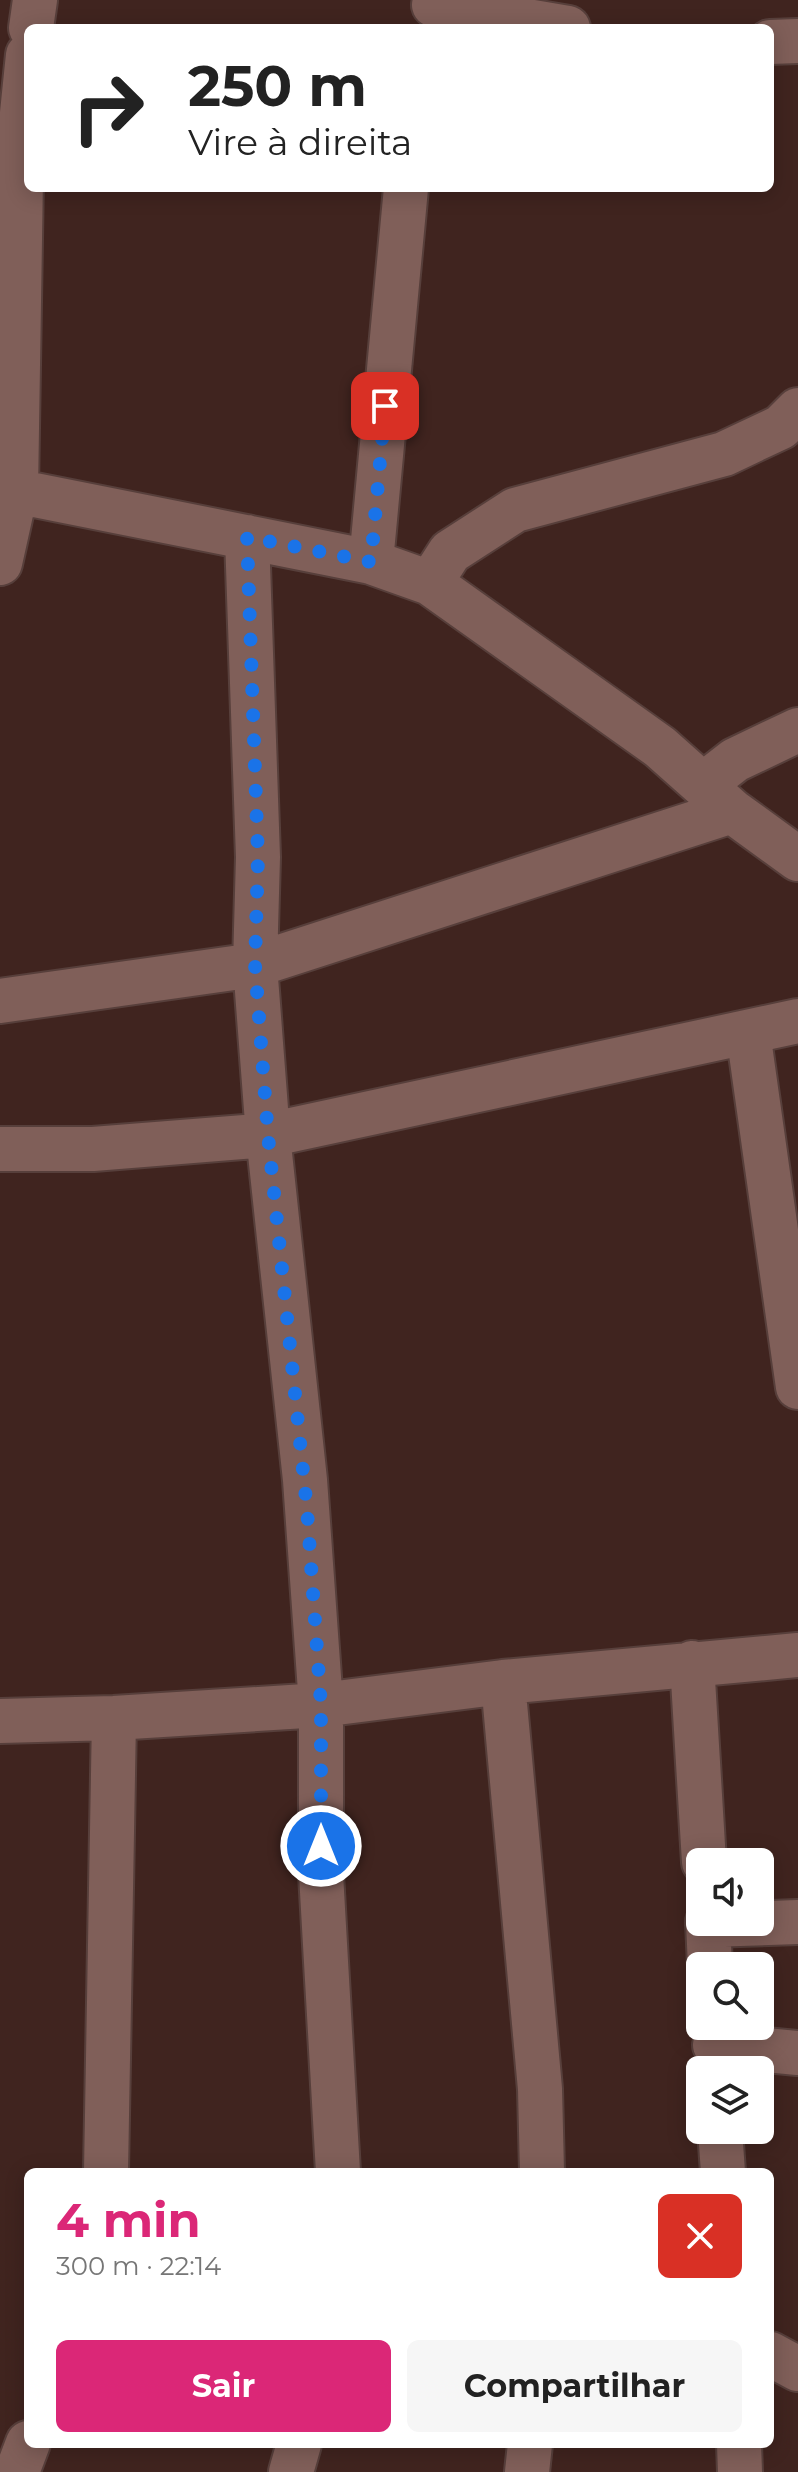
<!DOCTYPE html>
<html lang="pt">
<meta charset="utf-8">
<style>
:root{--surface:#fff;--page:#f6f6f6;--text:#222;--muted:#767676;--accent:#db2777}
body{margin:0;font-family:Montserrat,sans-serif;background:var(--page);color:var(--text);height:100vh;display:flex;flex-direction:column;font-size:30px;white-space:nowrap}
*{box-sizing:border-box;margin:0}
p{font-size:26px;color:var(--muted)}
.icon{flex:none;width:44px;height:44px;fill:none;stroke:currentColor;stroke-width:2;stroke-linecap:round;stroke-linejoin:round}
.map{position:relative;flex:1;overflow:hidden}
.drawer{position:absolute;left:24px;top:2168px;width:750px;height:280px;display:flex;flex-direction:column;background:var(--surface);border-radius:12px;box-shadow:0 4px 20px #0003}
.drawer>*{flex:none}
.banner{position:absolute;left:24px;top:24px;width:750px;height:168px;border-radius:12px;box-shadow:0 4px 20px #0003;background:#fff;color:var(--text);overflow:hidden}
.controls{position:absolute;left:686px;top:1848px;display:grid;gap:16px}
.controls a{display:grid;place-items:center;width:88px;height:88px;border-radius:12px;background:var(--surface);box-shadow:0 4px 20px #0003;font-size:40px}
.pin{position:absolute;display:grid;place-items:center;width:68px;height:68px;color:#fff;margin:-34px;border-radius:16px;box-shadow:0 4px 12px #0006}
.me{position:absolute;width:88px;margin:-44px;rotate:0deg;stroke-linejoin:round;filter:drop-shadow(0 0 6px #0008)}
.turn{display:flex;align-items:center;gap:28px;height:168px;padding:0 32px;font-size:36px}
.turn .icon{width:104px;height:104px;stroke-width:2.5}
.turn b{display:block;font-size:56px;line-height:68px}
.round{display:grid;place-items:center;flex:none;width:84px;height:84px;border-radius:12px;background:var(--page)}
.head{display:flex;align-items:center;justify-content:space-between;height:136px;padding:0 32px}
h1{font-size:48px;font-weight:700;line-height:60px;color:var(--accent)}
.cta{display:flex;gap:16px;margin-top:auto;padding:16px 32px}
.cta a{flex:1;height:92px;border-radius:12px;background:var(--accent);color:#fff;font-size:32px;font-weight:700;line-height:92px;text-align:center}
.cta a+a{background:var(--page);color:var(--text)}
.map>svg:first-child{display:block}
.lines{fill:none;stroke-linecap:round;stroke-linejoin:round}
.minor-casing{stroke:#573f3b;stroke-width:48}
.minor{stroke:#805f59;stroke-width:44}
.route{stroke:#1a73e8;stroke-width:14;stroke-dasharray:0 25.2}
</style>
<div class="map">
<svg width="798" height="2472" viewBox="0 0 798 2472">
<rect width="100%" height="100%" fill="#40241f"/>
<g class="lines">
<defs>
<path id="minor" d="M434 5 568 28
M31 28 35 0
M770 42 798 41
M0 488 371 562 430 583 660 747 732 811 798 859
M247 537 258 857 255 965 268 1135 305 1480 321 1705V1874L338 2172
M371 562 406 188
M0 563 16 491 22 113 28 55
M430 583 450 552 515 510 724 454 781 427 798 410
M703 785 735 760 798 730
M0 1001 255 965 732 811
M748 1032 798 1387
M0 1149H93L268 1135 798 1021
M692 1663 704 1862
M503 1682 540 2089 542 2172
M0 1721 114 1718 321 1705 503 1682 798 1655
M708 1922 710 1966
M708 1925 798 1922
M715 2045 798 2053
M720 2130 723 2172
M106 2172 114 1718
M770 2354 798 2369
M739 2444 740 2472
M17 2472 28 2443
M291 2472 299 2444
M527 2472 530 2444"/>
</defs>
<use href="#minor" class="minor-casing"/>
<use href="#minor" class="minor"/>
</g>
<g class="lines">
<path class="route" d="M321 1846V1705L307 1509 268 1135 255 965 258 857 247 537 371 562 385 406"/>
</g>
</svg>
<div class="controls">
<a><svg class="icon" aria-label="sound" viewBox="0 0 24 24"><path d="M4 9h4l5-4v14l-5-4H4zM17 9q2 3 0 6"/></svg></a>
<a><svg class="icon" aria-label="search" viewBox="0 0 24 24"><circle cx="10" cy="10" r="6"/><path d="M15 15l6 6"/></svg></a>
<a><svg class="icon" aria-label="layers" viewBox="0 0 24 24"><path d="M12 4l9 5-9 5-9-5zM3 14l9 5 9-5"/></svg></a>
</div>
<div class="pin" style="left:385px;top:406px;background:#d93025"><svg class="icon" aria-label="arrive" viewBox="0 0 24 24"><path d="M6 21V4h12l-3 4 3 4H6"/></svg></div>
<svg class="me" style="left:321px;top:1846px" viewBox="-20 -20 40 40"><circle r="17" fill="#1a73e8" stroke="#fff" stroke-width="3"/><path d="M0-11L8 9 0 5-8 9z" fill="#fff"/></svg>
<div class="banner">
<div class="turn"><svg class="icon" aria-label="right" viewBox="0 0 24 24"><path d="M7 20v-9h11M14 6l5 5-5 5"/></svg><div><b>250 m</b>Vire à direita</div></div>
</div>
<section class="drawer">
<div class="head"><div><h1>4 min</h1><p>300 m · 22:14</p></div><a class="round" style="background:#d93025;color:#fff"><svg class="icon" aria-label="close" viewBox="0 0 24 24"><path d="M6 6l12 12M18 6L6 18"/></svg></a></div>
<div class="cta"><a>Sair</a><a>Compartilhar</a></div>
</section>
</div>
